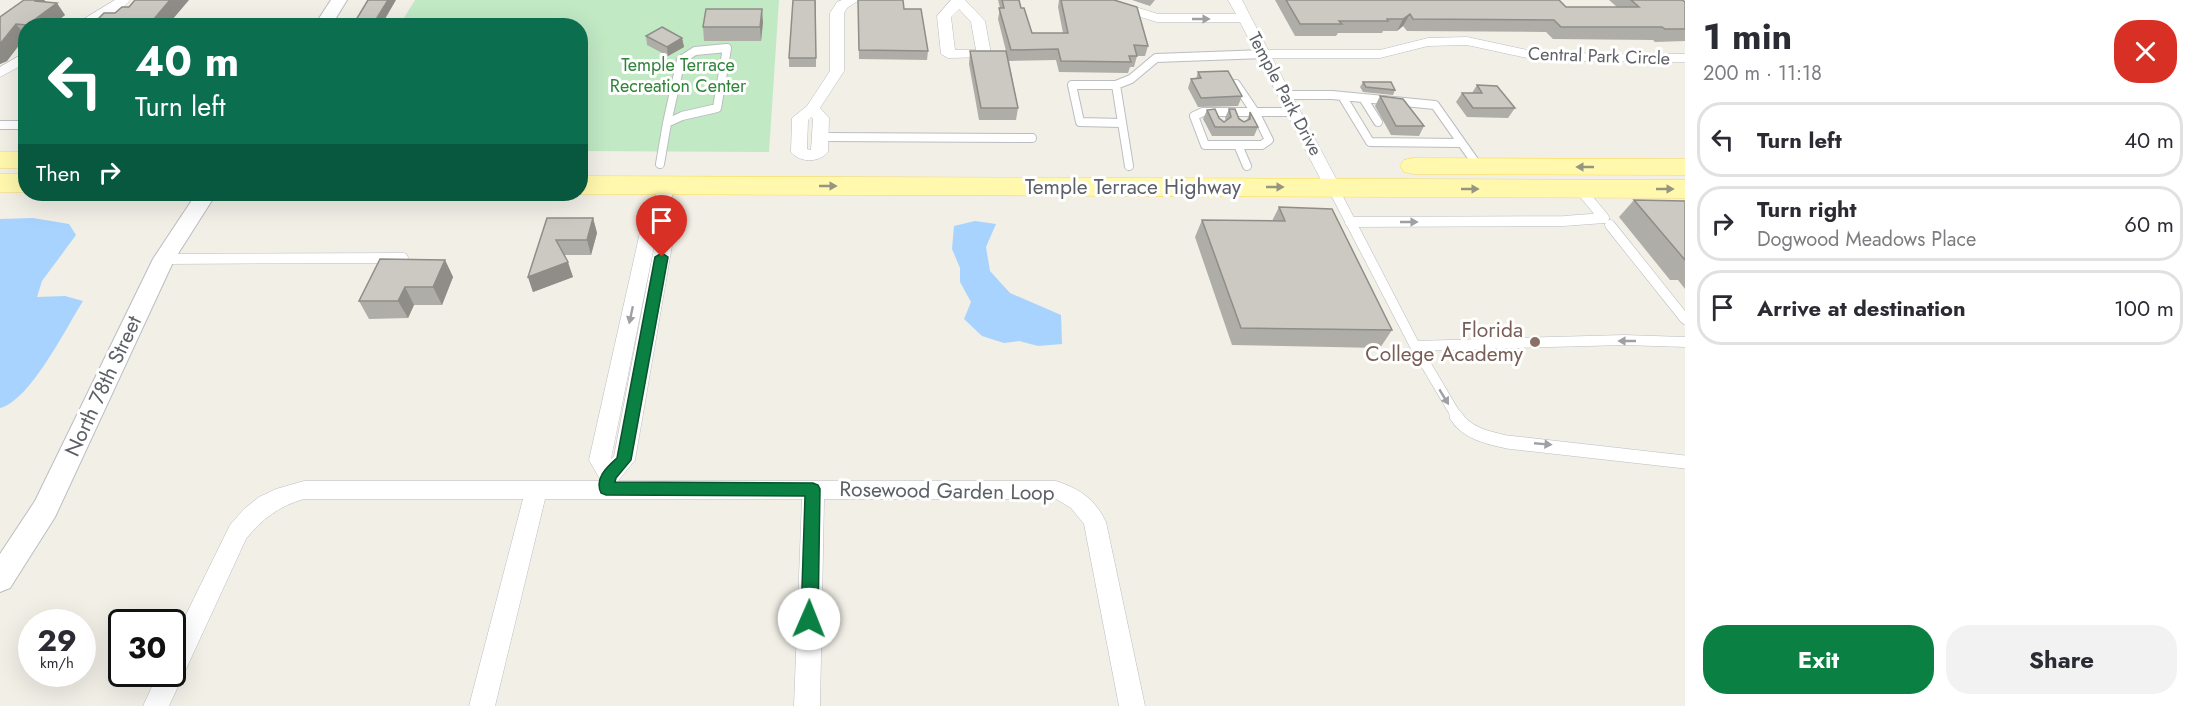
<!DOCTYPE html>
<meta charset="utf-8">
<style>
:root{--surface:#fff;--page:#f2f2f3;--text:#2b2b33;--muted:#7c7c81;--line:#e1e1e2;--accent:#0b8043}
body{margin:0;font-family:Jost,sans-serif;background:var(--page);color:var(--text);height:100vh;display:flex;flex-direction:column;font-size:22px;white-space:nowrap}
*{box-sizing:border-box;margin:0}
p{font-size:20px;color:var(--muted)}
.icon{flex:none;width:33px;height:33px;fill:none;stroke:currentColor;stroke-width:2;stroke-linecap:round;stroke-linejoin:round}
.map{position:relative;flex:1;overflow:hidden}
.sheet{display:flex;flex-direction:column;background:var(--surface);width:510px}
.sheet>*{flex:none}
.guide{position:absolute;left:18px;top:18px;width:570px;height:183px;border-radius:24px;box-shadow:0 6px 24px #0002;background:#0b6e4f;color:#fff;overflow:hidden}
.speed{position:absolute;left:18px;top:609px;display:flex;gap:12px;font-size:30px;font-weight:700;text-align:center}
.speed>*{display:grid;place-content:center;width:78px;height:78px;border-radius:50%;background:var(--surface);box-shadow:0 6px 24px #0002;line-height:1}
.speed small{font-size:15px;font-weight:400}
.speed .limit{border:3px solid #111;border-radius:9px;background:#fff;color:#111}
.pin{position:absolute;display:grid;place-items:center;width:51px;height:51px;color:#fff;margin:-62px -26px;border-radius:50% 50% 50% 0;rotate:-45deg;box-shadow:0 0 6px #0007}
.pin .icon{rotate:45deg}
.me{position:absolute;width:66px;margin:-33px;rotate:1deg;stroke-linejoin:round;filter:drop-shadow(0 0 4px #0008)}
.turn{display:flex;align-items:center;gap:21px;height:126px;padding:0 18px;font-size:27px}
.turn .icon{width:78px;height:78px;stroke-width:2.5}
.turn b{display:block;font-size:42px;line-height:51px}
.then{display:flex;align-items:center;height:57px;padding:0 18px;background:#0003;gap:12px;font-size:22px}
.round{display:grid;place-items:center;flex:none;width:63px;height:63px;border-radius:24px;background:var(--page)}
.head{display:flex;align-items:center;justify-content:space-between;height:102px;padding:0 18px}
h1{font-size:36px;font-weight:700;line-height:45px}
.button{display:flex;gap:12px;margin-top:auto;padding:12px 18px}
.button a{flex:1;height:69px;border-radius:24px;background:var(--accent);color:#fff;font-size:24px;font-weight:700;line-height:69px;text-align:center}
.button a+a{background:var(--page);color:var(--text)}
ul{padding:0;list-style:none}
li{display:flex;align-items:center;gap:18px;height:75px;margin:0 12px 9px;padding:0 6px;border:3px solid var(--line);border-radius:24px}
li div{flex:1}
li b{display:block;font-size:22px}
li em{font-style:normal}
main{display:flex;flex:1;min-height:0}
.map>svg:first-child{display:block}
.green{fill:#c1e9c4}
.water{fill:#a8d3ff}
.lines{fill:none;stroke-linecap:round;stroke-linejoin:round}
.service-far2-casing{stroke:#babdc2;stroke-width:10}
.service-far1-casing{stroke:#babdc2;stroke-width:11}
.service-casing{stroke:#babdc2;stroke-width:14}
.minor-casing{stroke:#babdc2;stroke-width:1}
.tertiary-casing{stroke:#babdc2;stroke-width:2}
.primary-casing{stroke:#fad856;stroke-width:1}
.service-far2{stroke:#fff;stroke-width:8}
.service-far1{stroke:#fff;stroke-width:10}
.service{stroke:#fff;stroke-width:13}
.minor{fill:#fff;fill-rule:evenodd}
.tertiary{fill:#fff;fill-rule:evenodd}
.primary{fill:#fff8ad;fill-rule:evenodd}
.wall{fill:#afada8}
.shaded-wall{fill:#8f8d88}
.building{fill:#ccc9c3;stroke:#8f8d88;stroke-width:1.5}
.oneway{fill:#9ea0a4}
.oneway2{fill:#969680}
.route{fill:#0b8043;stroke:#07532c;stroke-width:1.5}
.education-dot{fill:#8d6e63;stroke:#fff;stroke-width:2}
.labels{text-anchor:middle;stroke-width:6;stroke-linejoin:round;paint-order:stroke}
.far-street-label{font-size:18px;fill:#5d6167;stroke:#fff}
.far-park-label{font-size:18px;fill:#30843a;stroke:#fff}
.street-label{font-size:21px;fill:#5d6167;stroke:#fff}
.education-label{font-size:21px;fill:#785e54;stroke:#fff;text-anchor:end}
</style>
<main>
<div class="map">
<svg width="1685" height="706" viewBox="0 0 1685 706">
<rect width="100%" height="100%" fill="#f1efe6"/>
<path class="green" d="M415 0H779L769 152 581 151 580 26H399Z"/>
<path class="water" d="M33 218 69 224 76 235 42 281 37 297 65 296 83 301C66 328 30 401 0 408V219Z
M975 221 996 224 986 247 990 271 1010 293 1061 315 1062 344 1038 346 1019 341 1004 343 982 336 964 319 971 302 960 282V268L952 249 954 226Z"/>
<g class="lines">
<defs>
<path id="service-far2" d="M727 48 717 108 682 116 667 123 681 60 695 51Z
M1236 84 1255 112
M1116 85H1072L1080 122 1121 123
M1286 95H1332L1435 105 1478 166
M1342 96 1370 142 1461 143
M1363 98 1378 122
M0 125H20
M821 137 1032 138
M1238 145H1205L1194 116 1203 112H1255
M660 164 667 123
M1129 166 1116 85 1131 79 1156 58 1264 54
M1247 166 1238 145H1262L1269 140 1255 112H1295"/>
<path id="service-far1" d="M1333 188 1415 346 1457 417
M1350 222 1564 221 1604 218 1580 189
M1610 225 1685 319
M164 259 403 258
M1415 346 1624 340 1685 342"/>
<path id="service" d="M1456 416C1466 433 1488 438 1507 442L1685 462"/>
<path id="minor" d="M115 0H130C116 17 93 26 72 26Z
M842 0H859L847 8 844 13V71L820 108 829 118 828 152C819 163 800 163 791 152L792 118 807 106 830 71V13L837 2ZM811 117 813 119 811 150 807 149 808 120Z
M951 0H965L985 21 991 54 989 57 948 58 941 54 937 16ZM959 9 971 22 976 50H955L951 17Z
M1092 0H1113L1158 14H1236L1228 0H1242L1268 50H1380L1428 38 1467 37 1541 53 1685 54V62L1541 61 1467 45 1428 46 1380 58H1272L1341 188 1339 192H1327L1325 188 1240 22H1157L1094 3Z
M26 52V63L0 77V67Z
M667 180 673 181 675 185 671 200 678 211 635 460 618 481H1056C1080 489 1095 499 1106 522L1145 706H1119L1084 524 1071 508 1056 499H824L820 706H794L802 499H545L495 706H469L523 499H304C279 506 262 519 246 539L169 706H143L158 674H172V643L230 525 244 509 259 497 276 489 304 481H601L589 460 645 210 655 198 661 181ZM661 212 614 456 611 459Z"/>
<path id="tertiary" d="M331 0H347L331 26H314Z
M196 194H216L174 260 55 517 10 588 0 592V554L35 501 153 259Z"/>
<path id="primary" d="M0 152H26V168H0Z
M1413 158 1685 159V175L1413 174 1404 172 1400 166 1404 160Z
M0 174H26V192H0Z
M580 176 1685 180V198L580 194Z"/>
</defs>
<use href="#service-far2" class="service-far2-casing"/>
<use href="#service-far1" class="service-far1-casing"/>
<use href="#service" class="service-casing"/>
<use href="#minor" class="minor-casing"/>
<use href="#tertiary" class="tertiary-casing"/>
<use href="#primary" class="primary-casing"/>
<use href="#service-far2" class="service-far2"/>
<use href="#service-far1" class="service-far1"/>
<use href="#service" class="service"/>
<use href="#minor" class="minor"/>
<use href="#tertiary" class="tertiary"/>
<use href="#primary" class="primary"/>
</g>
<path class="wall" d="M24 0H44L65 15 51 26H26V36L7 61 0 64Z
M816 0V67H789V58Z
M858 0 904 9 928 51 927 60 859 59Z
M998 0H1019L1021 8 1032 33H1063L1058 7 1059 0H1114L1148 46 1145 56H1137L1134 67H1130L1128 73 1059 72 1056 60 1009 61 1018 108 1016 120H979L969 64 970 51H1006L998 19 1000 8Z
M1132 0H1155L1150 6Z
M1275 0H1559L1566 7H1617L1609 0H1682L1685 2V41L1655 42 1653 40 1553 39 1546 32 1407 31 1403 26 1397 31H1383L1382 33H1338L1336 36H1295Z
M763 22 761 41H704L703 27Z
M646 36 682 38 684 47 668 56 647 45Z
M1198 72 1242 96 1238 106 1198 107 1188 88 1191 79H1196Z
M1363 82 1395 90 1393 95 1363 92 1360 87Z
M1477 85 1515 108 1508 118 1467 117 1456 102 1462 93H1472Z
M1380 96 1424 126 1419 136 1391 135 1375 106Z
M1229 109 1244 122 1247 120 1250 112 1258 127 1254 136H1212L1203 119 1207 110 1224 122 1226 121 1225 118Z
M1634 200 1685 201V289L1678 280H1670L1619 217Z
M1279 207 1392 330 1380 348 1232 345 1195 237 1202 220 1272 221Z
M547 218H593L597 233 591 255H564L573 277 533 292 528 277Z
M445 260 453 277 442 305H414L408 318 369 319 359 301Z"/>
<path class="shaded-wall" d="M35 0H44L48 6 57 3 65 15 51 26H27V25Z
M170 0H189L167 26H148Z
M388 0H396L381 26H372Z
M762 9 763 22 761 41 760 27Z
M1410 14 1403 26 1397 31 1403 19Z
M16 24 26 36 7 61 0 64V44Z
M682 38 684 47 668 56 667 47Z
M593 218 597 233 591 255 587 240Z
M445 260 453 277 442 305 433 287Z
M568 262 573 277 533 292 528 277Z
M405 287 414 305 408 318 398 301Z"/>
<path class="building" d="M24 0H35V1L57 3 27 25 16 24 0 44V17Z
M135 0H170L148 26H91L104 13H115L122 7H129Z
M368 0H388L372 26H350L353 20H356Z
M793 0H815L816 58H789Z
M858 0H903L904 9H921L928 51 859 50Z
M1002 0H1019L1021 8H1024L1032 33H1068L1061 0H1114L1137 7 1148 46 1134 45 1137 56H1129L1131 62 1061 61 1058 49 1011 50 999 8H1004Z
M1286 0H1559L1566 7H1639L1631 0H1682L1685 2V29H1665L1662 27H1561L1554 20 1413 19 1410 14 1403 19H1387L1388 21H1339L1342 24H1300Z
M706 9H762L760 27H703Z
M662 27 682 38 667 47 646 36Z
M970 51H1006L1018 108H981Z
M1228 71 1242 96 1201 98 1191 79 1201 78 1198 72Z
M1363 82H1391L1395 90 1366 87Z
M1477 85 1497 86 1515 108H1473L1462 93H1482Z
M1380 96 1403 99 1424 126H1396Z
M1215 109 1219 118 1224 122 1231 117 1229 109H1235L1239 119 1244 122 1250 119V112L1258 127H1215L1207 110Z
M1634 200 1685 201V260Z
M1279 207 1332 209 1392 330 1241 328 1202 220 1285 221Z
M547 218H593L587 240H556L568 262 528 277Z
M380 259 445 260 433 287H405L398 301H359Z"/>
<defs><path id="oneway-solid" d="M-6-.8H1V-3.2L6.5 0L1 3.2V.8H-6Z" transform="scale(1.5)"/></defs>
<g class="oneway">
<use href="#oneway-solid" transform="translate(1201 19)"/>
<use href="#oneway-solid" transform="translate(1409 222)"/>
<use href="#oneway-solid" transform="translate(631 315) rotate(102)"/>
<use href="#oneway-solid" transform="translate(1627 341) rotate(-180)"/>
<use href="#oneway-solid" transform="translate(1444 397) rotate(59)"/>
<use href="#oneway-solid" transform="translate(1543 444) rotate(5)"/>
</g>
<g class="oneway2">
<use href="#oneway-solid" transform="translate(1585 167) rotate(-180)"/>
<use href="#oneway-solid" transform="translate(828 186)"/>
<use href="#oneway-solid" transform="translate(1275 187)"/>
<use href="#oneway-solid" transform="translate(1470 189)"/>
<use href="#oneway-solid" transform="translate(1665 189)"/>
</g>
<path class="route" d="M662 253 668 257 631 460 616 478 615 482 813 483 818 485 820 489 818 619 815 625 809 627 803 625 801 619 805 496 606 495 601 493C594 478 607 467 617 458L655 257Z"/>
<circle class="education-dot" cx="1535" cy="342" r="6"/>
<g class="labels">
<g class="far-street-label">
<text transform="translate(1599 56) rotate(2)" y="6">Central Park Circle</text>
<text transform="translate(1285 94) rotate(62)" y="6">Temple Park Drive</text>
</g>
<g class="far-park-label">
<text x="678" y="71">Temple Terrace<tspan x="678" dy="21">Recreation Center</tspan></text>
</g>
<g class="street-label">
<text x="1133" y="194">Temple Terrace Highway</text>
<text transform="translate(103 386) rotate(-65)" y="7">North 78th Street</text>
<text transform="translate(947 491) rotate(1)" y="7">Rosewood Garden Loop</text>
</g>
<g class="education-label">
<text x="1523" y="337">Florida<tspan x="1523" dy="24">College Academy</tspan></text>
</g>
</g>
</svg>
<div class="speed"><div>29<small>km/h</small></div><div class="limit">30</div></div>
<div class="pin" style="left:662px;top:257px;background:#d93025"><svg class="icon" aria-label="arrive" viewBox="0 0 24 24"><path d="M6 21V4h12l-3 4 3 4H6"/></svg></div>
<svg class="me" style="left:809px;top:619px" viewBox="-20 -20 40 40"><circle r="19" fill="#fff"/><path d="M0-13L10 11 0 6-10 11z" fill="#0b8043"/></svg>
<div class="guide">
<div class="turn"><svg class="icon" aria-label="left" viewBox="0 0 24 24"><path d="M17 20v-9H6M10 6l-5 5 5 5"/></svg><div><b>40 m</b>Turn left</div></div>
<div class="then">Then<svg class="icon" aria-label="right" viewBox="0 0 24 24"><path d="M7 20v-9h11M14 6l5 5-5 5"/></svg></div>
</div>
</div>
<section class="sheet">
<div class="head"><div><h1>1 min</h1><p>200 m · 11:18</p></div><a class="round" style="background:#d93025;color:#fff"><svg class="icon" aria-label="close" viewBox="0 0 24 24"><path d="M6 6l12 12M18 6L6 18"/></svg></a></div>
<ul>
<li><svg class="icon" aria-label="left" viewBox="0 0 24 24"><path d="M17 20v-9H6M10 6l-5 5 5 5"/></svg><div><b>Turn left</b></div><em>40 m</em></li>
<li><svg class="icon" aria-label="right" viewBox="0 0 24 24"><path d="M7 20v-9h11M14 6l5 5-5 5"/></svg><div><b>Turn right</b><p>Dogwood Meadows Place</p></div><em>60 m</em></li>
<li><svg class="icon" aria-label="arrive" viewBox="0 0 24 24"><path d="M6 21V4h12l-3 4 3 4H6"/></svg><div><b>Arrive at destination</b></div><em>100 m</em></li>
</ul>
<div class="button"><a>Exit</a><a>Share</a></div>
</section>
</main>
